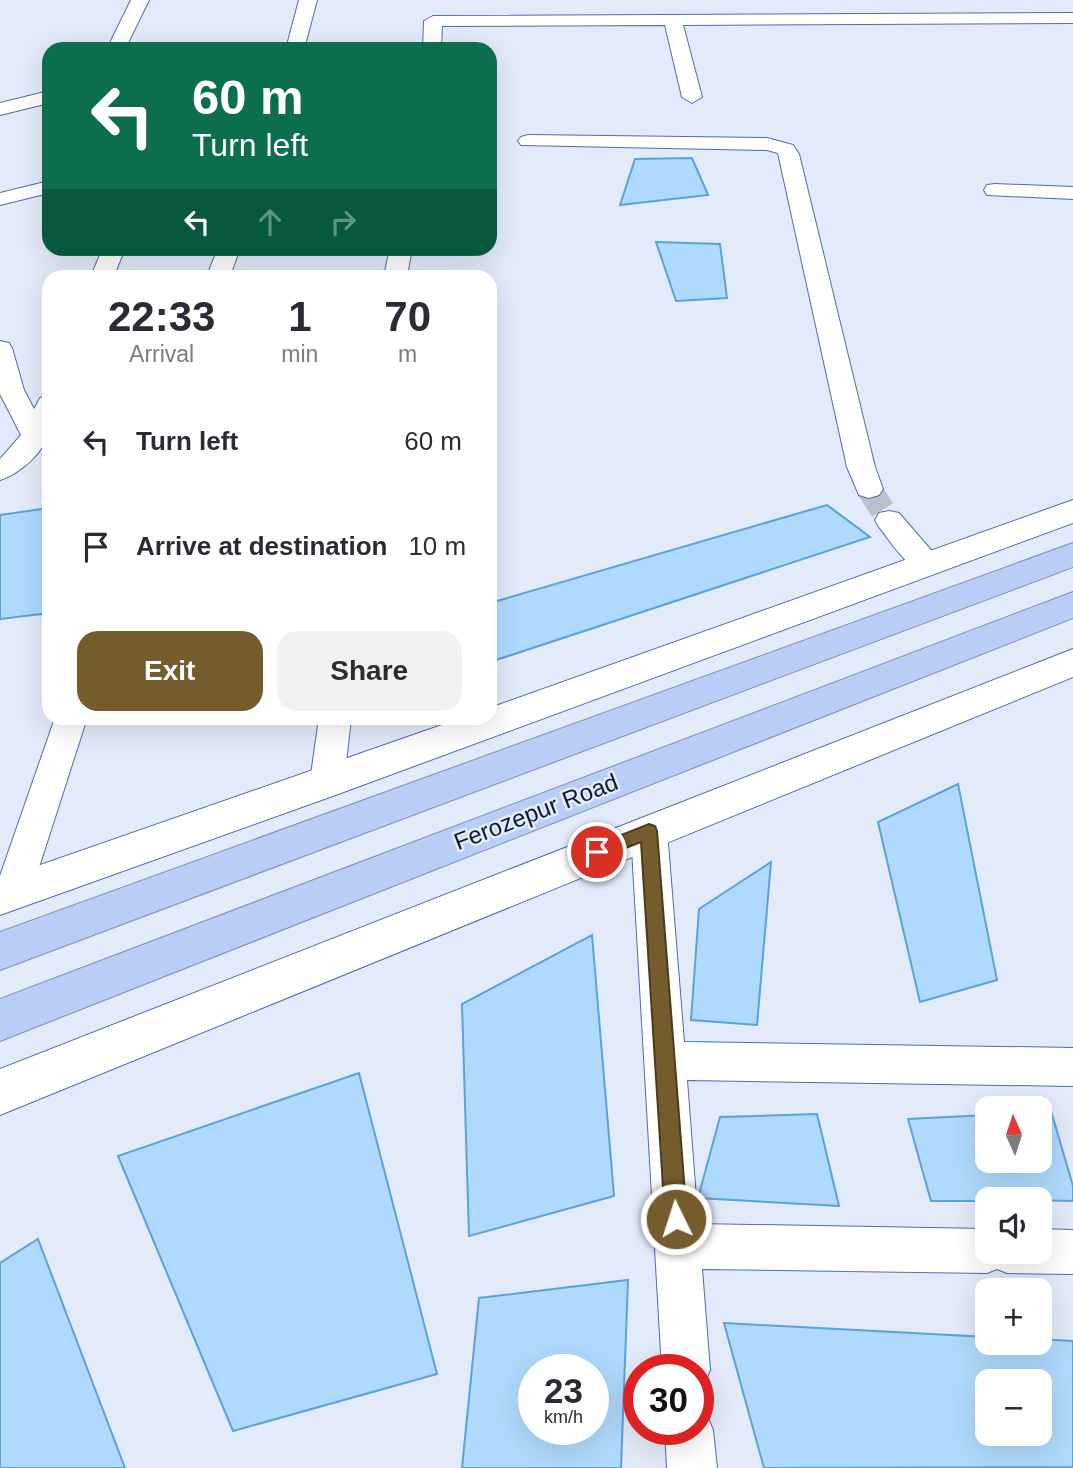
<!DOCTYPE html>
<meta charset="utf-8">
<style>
:root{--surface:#fff;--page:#f2f2f3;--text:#2b2b33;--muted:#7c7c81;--accent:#745c2d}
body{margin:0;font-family:Helvetica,sans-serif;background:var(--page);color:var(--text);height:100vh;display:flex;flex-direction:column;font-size:26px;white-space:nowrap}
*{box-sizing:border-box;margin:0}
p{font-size:23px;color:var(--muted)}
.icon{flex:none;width:38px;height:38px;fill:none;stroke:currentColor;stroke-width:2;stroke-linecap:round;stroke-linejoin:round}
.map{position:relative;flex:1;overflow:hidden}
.drawer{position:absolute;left:42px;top:270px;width:455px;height:455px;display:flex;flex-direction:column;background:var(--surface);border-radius:21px;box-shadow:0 7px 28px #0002}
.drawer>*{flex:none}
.banner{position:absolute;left:42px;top:42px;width:455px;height:214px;border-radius:21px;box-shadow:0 7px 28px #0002;background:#0b6e4f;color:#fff;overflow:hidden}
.needle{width:46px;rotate:357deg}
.controls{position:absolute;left:975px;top:1096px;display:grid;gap:14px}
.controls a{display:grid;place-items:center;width:77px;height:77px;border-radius:14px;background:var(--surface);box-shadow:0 7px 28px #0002;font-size:35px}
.speed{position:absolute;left:518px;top:1354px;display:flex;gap:14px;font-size:35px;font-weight:700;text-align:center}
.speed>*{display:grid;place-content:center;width:91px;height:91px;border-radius:50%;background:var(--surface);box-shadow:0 7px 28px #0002;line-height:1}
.speed small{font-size:18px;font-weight:400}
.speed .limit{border:10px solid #d22;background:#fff;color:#111}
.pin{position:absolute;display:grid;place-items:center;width:60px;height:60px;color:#fff;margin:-30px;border:4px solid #fff;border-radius:50%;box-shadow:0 2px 7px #0007}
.me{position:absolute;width:77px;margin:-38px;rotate:356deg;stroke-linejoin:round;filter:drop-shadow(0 0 5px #0008)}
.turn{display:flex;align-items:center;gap:24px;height:147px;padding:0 35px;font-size:32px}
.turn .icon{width:91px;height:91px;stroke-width:2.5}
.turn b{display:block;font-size:49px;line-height:60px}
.lanes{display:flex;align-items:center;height:66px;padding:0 35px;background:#0003;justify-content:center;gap:35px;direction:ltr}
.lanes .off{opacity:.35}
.eta{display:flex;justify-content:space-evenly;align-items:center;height:119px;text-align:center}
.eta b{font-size:42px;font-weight:600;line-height:49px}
.action{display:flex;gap:14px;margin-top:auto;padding:14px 35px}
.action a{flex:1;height:80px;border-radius:21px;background:var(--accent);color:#fff;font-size:28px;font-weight:600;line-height:80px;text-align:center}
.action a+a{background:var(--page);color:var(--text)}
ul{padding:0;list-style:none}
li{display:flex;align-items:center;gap:21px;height:105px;padding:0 35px}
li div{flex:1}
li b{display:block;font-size:26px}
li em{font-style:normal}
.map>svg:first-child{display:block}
.building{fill:#afdafd;stroke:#59a3d9;stroke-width:2;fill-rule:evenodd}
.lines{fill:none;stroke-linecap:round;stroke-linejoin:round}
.street-tunnel{stroke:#b8c1d2;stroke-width:25;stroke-dasharray:25 13;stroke-linecap:butt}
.street-casing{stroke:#4c6dae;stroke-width:2}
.secondary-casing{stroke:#4c6dae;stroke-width:2}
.highway-casing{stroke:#7c8fb3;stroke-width:2}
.street{fill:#fff;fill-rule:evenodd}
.secondary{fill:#fff;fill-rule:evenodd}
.highway{fill:#b8cef7;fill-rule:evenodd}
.route{fill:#745c2d;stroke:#4b3c1d;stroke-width:2}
.labels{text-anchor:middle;stroke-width:5;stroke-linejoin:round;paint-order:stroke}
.street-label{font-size:24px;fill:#0d1a34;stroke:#e3ebfa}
</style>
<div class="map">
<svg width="1073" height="1468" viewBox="0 0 1073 1468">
<rect width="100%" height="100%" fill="#e3ebfa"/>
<path class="building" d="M692 158 708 195 620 205 635 159Z
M656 242 720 244 727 298 676 301Z
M827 505 870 537 490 662V603Z
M49 508V613L0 619V515Z
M958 784 997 980 920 1002 878 822Z
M771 862 757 1025 691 1020 699 909Z
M592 935 614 1196 469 1236 462 1004Z
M359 1073 437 1374 233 1431 118 1156Z
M1051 1111 1073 1186V1201L987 1199V1201H931L908 1119 987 1115V1160H1040V1112Z
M817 1114 839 1206 698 1198 720 1117Z
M38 1239 125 1468H0V1263Z
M628 1280 621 1468H462L479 1298ZM534 1370H593V1430H534Z
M724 1323 987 1337V1342H1040V1339L1073 1341V1467L764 1468ZM987 1381H1040V1433H987Z"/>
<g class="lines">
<path class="street-tunnel" d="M869 489 889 520"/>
<defs>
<path id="street" d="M131 0H149L125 49H107Z
M299 0H317L304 49H286Z
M1073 13V23L683 25 702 97 692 103 682 97 665 25 442 26 441 49H423L424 21 433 16Z
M49 91V103L0 115V103Z
M528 135 767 138 793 145 799 154 875 467 883 489 879 495 869 498 859 495 847 467 778 153 767 150 521 145 518 141 521 137Z
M49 181V193L0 205V193Z
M995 184 1073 187V199L987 195 984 190 987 185Z
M103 248H125L114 276H91Z
M218 248H240L230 276H207Z
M390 248H412L407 276H384Z
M0 341 9 343 12 348 24 390 34 409 40 398 49 396C49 407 50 419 49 430 46 451 20 474 0 480V459L21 435 0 394Z
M889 511 899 513 937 557 942 564 937 571C911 578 894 545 879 527L875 520 879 513Z
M55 718H87L31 892 26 903 13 908 0 903V876Z
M319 718H351L344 782 339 792 327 796 315 792 310 782Z
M649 817 662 821 667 831 684 1042 1073 1048V1086L687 1080 698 1224 987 1229V1251H1040V1229L1073 1230V1274L1007 1273 997 1269 987 1273 702 1269 710 1370 703 1387 698 1389V1370H662L631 831 636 821Z
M698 1410 706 1413 713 1430 717 1468H667L665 1430H698Z"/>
<path id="secondary" d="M1073 500V523L341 793 0 915V879L462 718H490V708Z
M1073 649V677L0 1115V1069Z"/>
<path id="highway" d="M1073 543V567L0 970V932Z
M1073 592V618L0 1041V999Z"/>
</defs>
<use href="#street" class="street-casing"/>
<use href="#secondary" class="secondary-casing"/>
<use href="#highway" class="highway-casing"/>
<use href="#street" class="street"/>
<use href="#secondary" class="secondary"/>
<use href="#highway" class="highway"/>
</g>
<path class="route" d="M649 824 655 826 657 831 687 1219 683 1227 676 1230 669 1227 665 1219 641 842 597 859 591 857 589 852 591 847Z"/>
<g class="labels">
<g class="street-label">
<text transform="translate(536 812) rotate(-21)" y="8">Ferozepur Road</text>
</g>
</g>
</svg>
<div class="controls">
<a><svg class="needle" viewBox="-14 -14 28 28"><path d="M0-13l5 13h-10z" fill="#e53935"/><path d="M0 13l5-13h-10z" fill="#7c7c81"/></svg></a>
<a><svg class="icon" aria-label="sound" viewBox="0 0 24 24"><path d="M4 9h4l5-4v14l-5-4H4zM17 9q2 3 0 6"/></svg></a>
<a>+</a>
<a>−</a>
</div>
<div class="speed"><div>23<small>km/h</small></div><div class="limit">30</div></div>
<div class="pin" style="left:597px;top:852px;background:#d93025"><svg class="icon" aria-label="arrive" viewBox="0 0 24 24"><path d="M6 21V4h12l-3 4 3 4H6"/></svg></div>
<svg class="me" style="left:676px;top:1219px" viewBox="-20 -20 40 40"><circle r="17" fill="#745c2d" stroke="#fff" stroke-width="3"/><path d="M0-11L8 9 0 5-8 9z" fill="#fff"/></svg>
<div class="banner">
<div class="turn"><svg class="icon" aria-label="left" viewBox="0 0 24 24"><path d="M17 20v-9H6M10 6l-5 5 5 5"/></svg><div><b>60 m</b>Turn left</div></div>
<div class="lanes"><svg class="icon" aria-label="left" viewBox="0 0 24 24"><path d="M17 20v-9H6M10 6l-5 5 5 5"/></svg><svg class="icon off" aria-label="ahead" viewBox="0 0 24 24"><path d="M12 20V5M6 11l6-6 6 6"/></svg><svg class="icon off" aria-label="right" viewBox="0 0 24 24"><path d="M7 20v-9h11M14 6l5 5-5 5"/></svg></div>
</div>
<section class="drawer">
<div class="eta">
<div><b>22:33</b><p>Arrival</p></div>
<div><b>1</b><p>min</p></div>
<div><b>70</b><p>m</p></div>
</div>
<ul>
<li><svg class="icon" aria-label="left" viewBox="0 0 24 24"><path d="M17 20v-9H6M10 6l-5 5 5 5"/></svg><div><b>Turn left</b></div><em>60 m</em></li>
<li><svg class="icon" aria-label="arrive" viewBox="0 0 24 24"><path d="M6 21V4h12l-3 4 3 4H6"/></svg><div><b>Arrive at destination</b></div><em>10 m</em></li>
</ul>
<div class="action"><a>Exit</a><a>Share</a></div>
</section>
</div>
